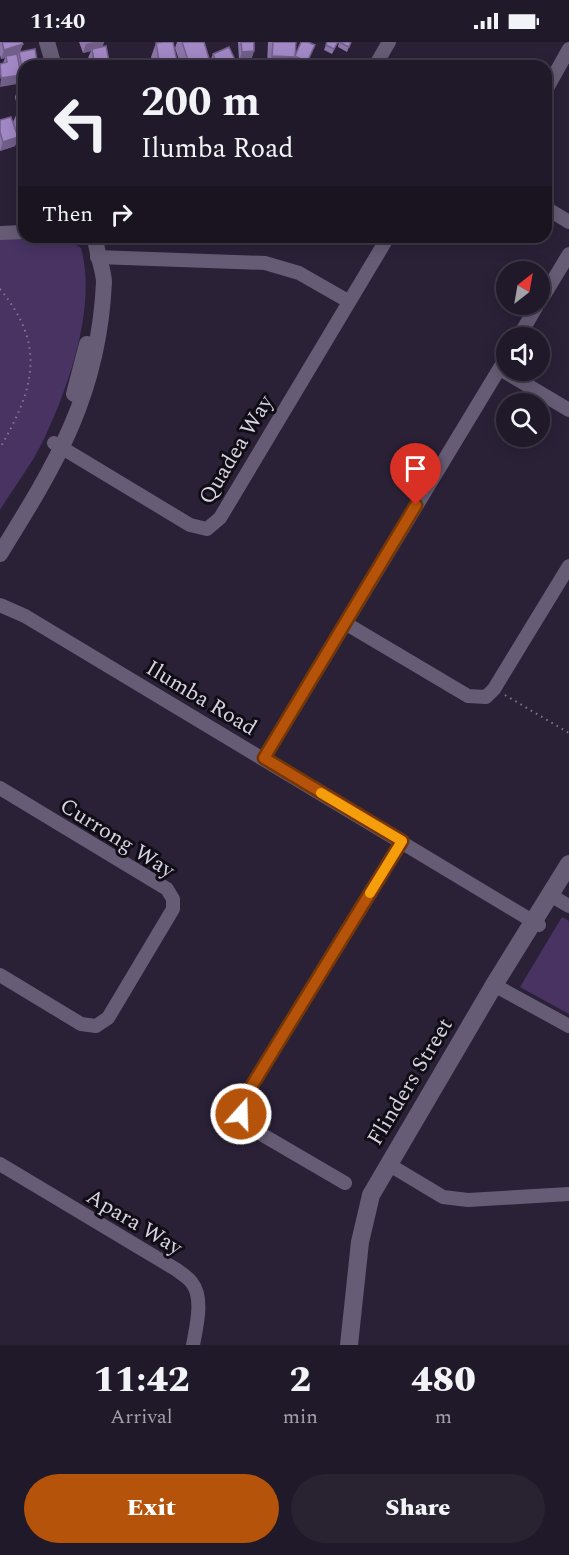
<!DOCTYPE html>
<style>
:root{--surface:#201929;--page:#282231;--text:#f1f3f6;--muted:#a2a0a8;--line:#3d3846;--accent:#b45309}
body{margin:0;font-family:Spectral,serif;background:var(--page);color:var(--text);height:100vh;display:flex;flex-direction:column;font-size:22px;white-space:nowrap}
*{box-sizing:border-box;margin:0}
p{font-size:20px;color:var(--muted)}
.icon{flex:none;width:33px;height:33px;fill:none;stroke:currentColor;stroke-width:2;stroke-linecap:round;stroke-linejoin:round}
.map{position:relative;height:1303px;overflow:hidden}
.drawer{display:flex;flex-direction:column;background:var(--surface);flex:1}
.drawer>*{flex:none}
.top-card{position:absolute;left:18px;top:18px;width:534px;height:183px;border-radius:18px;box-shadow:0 3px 15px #0003,0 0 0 2px var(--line);background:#201929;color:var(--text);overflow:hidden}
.needle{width:39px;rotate:31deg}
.tools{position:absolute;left:496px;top:219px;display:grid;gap:12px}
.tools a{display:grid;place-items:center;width:54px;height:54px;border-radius:50%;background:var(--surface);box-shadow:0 3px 15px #0003,0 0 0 2px var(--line);font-size:30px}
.pin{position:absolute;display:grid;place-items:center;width:51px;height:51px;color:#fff;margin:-62px -26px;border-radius:50% 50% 50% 0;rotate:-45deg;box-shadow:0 0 6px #0007}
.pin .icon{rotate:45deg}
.me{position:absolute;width:66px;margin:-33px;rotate:20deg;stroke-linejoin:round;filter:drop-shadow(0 0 4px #0008)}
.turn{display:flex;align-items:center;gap:21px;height:126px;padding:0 24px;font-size:27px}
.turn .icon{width:78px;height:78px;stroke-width:2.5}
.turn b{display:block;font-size:42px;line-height:51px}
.then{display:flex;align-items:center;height:57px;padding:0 24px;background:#0003;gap:12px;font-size:22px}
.eta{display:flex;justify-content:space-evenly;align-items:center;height:102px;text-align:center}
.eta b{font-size:36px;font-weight:800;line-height:42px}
.cta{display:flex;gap:12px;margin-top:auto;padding:12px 24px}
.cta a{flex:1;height:69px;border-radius:36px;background:var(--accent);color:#fff;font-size:24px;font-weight:800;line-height:69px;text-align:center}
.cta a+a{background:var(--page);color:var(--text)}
.status{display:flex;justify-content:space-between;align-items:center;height:42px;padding:0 30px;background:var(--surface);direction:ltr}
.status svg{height:16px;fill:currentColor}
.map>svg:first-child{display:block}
.green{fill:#483363}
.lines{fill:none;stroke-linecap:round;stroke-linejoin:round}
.path{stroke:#80798b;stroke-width:2;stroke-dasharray:1.5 4.5;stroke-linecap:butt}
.minor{stroke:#665c75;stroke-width:14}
.tertiary{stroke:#665c75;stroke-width:16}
.secondary{stroke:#665c75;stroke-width:18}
.wall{fill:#8b75a9}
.shaded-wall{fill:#715f8a}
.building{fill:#a288c5;stroke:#715f8a;stroke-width:1.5}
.route-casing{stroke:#753606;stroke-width:15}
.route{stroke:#b45309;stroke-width:10}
.slow{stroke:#f59e0b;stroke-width:10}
.labels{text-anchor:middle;stroke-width:6;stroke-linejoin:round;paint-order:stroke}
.street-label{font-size:22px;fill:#d7d2e0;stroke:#110d16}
</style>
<div class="status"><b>11:40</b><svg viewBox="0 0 49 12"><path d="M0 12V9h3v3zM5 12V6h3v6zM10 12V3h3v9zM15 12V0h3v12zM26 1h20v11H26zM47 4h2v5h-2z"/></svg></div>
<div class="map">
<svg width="569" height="1303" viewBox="0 0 569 1303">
<rect width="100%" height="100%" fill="#2a2137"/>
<path class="green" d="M24 195 66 197 81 206C97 264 69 344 44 397 32 422 14 445 0 468V196Z
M562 875 569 879V972L520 945Z"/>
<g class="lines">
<path class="path" d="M0 247C47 304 34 347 0 406
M505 653 569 691"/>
<path class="minor" d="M375 24 389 0
M546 48 569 7
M546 166 569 180
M0 191 24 190
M97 215 265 221 299 231 348 259
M540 260 569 212
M518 296 538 262
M500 327 569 368
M54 401 190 483 207 487 220 476 388 195
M0 563 25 574 539 883
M345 581 468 654 486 655 494 647 569 524
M264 716 507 314
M0 746 167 847 173 857V867L108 976 96 984 81 982 0 933
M550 853 569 864
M494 943 569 984
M0 1122 177 1228C182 1232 189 1236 192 1241 204 1256 196 1286 193 1303
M388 1122 443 1155 468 1158 569 1152
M345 1141 249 1085 241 1072 243 1058 402 799"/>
<path class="tertiary" d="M47 0 54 24
M74 352 87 302
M0 512C57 420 99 352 104 240 104 229 96 209 95 195"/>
<path class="secondary" d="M349 1303 360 1200 371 1153 494 943 569 822"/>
</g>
<path class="wall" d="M0 0H22L23 2 20 9 24 39 19 40V37L17 42 3 21 5 16 1 17 0 13Z
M79 0H104L102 5 110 24H90L88 16 91 9 83 11Z
M177 0H204L210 19 213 12 237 22 236 24H181L175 6Z
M238 0H254V9L251 18 239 19Z
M268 0H296L295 12H311L306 24 292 23V24H267Z
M327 0H338L332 12 324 8Z
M339 0H351L347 10 338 5Z
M156 1 178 24H153L151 15Z
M24 45V99L16 101 15 104 0 109V78L13 80 18 69 15 55 18 46Z"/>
<path class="shaded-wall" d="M94 0H104L102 6 92 7 91 9 83 11 86 2Z
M23 2 19 12V10L18 12 6 15V14L5 16 1 17 4 8Z
M254 9 251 18 239 19 242 10Z
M272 14 295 15 292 24H269Z
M23 31H24V39L19 40Z
M21 33 17 42 0 45 1 36Z
M24 87V99L16 101 15 104 0 109 3 100 18 95 20 88Z"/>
<path class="building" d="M2 0H22L23 2 4 8Z
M163 0H173L178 24H160L156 1Z
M182 0H204L211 23 208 24H190Z
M241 0H254V9L242 10Z
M273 0H296L295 15 272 14Z
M301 0H308L315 3 307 20 295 14Z
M327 0H338L334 7 326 3Z
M339 0H351L349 5Z
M106 4 110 24H95L92 7Z
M229 5 237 22 232 24H218L213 12Z
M35 7 38 24H24V31H23L19 10Z
M17 12 21 33 1 36 0 22 7 20 6 14Z
M24 45V67L22 68 18 46Z
M24 68V87L20 88 17 69Z
M11 75 18 95 3 100 0 90V78Z"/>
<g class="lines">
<defs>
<path id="route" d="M241 1072 243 1058 402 799 264 716 416 463"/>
</defs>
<use href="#route" class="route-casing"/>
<use href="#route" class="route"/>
<path class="slow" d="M321 751 402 799 370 851"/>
</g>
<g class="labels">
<g class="street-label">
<text transform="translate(235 407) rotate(-59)" y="8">Quadea Way</text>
<text transform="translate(202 655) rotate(31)" y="8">Ilumba Road</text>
<text transform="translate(118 795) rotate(32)" y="8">Currong Way</text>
<text transform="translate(409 1039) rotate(-59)" y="8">Flinders Street</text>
<text transform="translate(135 1179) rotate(31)" y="8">Apara Way</text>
</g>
</g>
</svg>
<div class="tools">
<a><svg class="needle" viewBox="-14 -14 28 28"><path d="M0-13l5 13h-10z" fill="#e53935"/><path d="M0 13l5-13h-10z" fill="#a2a0a8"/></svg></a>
<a><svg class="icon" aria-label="sound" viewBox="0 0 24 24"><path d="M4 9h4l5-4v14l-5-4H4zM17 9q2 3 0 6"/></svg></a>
<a><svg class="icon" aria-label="search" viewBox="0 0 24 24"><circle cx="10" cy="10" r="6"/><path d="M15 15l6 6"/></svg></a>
</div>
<div class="pin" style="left:416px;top:463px;background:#d93025"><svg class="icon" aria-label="arrive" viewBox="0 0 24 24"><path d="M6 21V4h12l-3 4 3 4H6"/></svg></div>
<svg class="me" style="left:241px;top:1072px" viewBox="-20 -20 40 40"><circle r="17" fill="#b45309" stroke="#fff" stroke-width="3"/><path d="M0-11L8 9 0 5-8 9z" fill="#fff"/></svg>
<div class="top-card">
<div class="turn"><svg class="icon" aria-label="left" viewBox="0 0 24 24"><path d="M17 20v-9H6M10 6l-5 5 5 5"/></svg><div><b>200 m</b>Ilumba Road</div></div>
<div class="then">Then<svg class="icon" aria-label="right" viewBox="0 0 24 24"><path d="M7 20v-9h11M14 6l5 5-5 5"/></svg></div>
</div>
</div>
<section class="drawer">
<div class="eta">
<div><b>11:42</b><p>Arrival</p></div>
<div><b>2</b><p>min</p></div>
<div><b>480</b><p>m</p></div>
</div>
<div class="cta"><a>Exit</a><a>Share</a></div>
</section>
